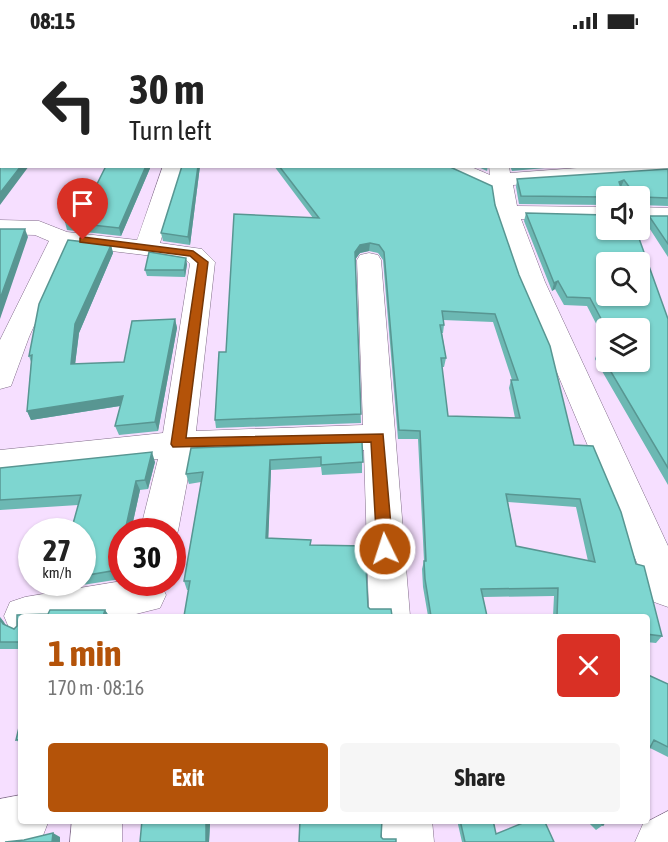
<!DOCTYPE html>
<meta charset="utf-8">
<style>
:root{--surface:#fff;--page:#f6f6f6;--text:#222;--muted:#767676;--accent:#b45309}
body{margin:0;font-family:"Asap Condensed",sans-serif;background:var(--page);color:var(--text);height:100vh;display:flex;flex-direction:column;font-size:22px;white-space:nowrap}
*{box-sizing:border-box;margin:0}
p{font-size:20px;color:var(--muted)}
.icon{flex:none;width:33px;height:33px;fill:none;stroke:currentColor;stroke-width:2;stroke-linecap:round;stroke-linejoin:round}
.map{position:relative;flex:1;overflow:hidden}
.side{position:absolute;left:18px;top:572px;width:632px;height:210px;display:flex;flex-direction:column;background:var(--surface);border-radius:6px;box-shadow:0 2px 4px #0004}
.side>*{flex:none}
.banner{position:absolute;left:0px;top:0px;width:669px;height:126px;box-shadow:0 2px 4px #0004;background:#fff;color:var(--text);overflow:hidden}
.tools{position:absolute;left:596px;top:144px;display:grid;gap:12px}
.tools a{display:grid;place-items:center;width:54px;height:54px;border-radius:6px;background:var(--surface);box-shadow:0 2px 4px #0004;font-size:30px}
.speed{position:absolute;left:18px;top:476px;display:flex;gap:12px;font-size:30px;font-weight:700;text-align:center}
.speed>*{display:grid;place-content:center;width:78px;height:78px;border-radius:50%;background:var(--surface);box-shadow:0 2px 4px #0004;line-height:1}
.speed small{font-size:15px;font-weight:400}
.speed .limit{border:9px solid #d22;background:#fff;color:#111}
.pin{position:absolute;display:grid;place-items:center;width:51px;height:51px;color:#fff;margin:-62px -26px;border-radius:50% 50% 50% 0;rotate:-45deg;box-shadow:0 0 6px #0007}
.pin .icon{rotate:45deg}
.me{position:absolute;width:66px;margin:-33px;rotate:356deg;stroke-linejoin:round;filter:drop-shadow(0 0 4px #0008)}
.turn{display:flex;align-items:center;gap:21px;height:126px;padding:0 30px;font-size:27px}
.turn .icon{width:78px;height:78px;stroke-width:2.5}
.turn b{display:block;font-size:42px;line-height:51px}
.round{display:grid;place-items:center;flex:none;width:63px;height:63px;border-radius:6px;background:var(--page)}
.summary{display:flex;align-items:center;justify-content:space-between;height:102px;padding:0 30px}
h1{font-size:36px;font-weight:700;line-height:45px;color:var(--accent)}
.action{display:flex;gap:12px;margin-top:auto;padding:12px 30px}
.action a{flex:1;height:69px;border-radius:6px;background:var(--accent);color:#fff;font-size:24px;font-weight:700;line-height:69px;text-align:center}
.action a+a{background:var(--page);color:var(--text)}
.status{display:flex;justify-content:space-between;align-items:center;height:42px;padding:0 30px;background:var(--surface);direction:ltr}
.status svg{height:16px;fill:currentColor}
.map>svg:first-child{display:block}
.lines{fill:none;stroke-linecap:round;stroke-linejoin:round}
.street-casing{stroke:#816d89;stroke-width:1}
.street{fill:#fff;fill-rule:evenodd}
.wall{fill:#6cb8b3;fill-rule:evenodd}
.shaded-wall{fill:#589692}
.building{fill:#7ed6d0;stroke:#589692;stroke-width:1.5;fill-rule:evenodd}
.route{fill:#b45309;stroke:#753606;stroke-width:1.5}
</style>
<div class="status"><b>08:15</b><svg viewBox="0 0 49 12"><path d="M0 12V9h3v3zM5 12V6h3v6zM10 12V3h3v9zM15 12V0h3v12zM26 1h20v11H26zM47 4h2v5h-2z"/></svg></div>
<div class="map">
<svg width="668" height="800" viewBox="0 0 668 800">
<rect width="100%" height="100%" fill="#f6dfff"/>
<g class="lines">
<defs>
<path id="street" d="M0 77H2V87H0Z
M668 120V132L513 143 517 164 606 165V179L521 177 545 240 668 504V565L654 560 648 547 519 240 496 170 493 150 444 128 441 124H469L490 133 489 124H509L510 131 604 124H668Z
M163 124H183L160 201 202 207 215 220 196 389 363 383 357 218 360 213 369 211 378 213 381 218 410 574H369L364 408 192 414 178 489 172 499V489H140L158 417 0 434V408L163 391 190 222 186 218 70 204 29 295 11 344 0 347V298L49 199 35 193 0 192V178L39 179 67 190 137 198Z
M639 165 668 166V180L639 179Z
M122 539 160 540 166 553 160 566 128 574H21V592L10 588 4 574 10 560 25 555Z
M21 753V778H49L42 796 32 800H0V757Z
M668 769V800H635L643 782Z
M72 778H122V800H70Z
M382 778H432L434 800H382Z"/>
</defs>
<use href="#street" class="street-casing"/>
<use href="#street" class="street"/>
</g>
<path class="wall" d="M0 0H668V122V2H2V27H0V16L1 11H0Z
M104 124H151L121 194 67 188 65 180H78L105 127Z
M182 124H200L190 203 163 199 161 191Z
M274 124H448L495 163 574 403 636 522 662 594 656 601 646 600V574H553L554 554 483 555 487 574H428L423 545 422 527 424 519 418 397H398L383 218 378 211 369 209 360 211 355 217 361 381 216 386 215 378 226 310 313 176ZM443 278 493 280 512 338H511L509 346 515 376 448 374 442 325H444L446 316 442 291H443L444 283ZM508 460 576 465 588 519 516 504Z
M476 124H488L487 129Z
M510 124H567L512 129Z
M668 127V164L639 163V154H628L621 145 606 154V163L519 162 516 145 517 137Z
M526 171 668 277V443L595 317 598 308 639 320 606 286V301L587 264 564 263 555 247 552 249 524 179Z
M649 174H668V215L646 181Z
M111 203 113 211 79 291 75 322 124 320 175 277 177 286 158 389 119 393 115 384 120 364 31 378 27 369 31 320 29 314Z
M187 222 185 235 147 234 145 228Z
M362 400V431L322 433 321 425 271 428 268 496 311 503 370 567 392 574 187 548 184 539 201 440 189 442 186 432Z
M155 420 148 447 140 448 131 489H122L121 537 63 546 59 540H82V489L78 463 0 468V426Z
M50 568H105L109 574H21V607H0V575L6 584 14 587 17 584V573L48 572Z
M668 642V715L650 706Z
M21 677V702L16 698Z
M139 778H221V782H210L209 800H140L142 781Z
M457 778H493L496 792 554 800H462Z
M586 778H606L603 783 596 788Z"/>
<path class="shaded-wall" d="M21 124H29L0 163V151Z
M146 124H151L121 194 119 186Z
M198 124H200L190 203 188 195Z
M624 138 621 145 616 148 619 140Z
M25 187 28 195 0 277V257Z
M370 201 369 209 360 211 355 218V210L360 203Z
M111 203 113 211 79 291 74 331 71 322 75 282Z
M186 216 187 222 185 235 184 228Z
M558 239 555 247 552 249 554 241Z
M175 277 177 286 158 389 155 380Z
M123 354 126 363 31 378 27 369Z
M152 410 155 420 148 447 145 438Z
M270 418 271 428 268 505 266 496Z
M136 439 140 448 131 489H125Z
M122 506V534L121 537 117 528Z
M105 568 109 574H103Z
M0 575 4 580 9 590 3 582Z
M206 778H208L210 782 209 800H206Z
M53 791 60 795V800H52Z"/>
<path class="building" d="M0 0H668V6V2H2V7L0 6Z
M2 10V20L0 21V16Z
M0 85H2V124H21L0 151Z
M106 124H146L119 186 65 180H78Z
M182 124H198L188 195 161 191Z
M279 124H448L492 144 495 163 519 233 550 304 574 403 593 404 621 470 636 522 644 524 662 594 646 592V574H557L558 546 481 547 487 574H431L425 537 424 519H426L420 389 399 388 384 210 379 203 370 201 360 203 355 210 361 372 215 378 219 310H226L234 172 319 176ZM442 269 495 272 518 338H511L520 376 448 374 441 316H446L440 283H444ZM506 452 580 457 595 520 516 504Z
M668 127V156L642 155 640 160 639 154H636L624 138 619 140 624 154 606 155 521 154 517 137Z
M526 171 606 173V188H636L668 277V426L598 308H606V320H639V286H606L590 256 567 255 558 239 554 241ZM606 220H639V254H606Z
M649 174H668V202Z
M0 187H25L0 257Z
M68 198 111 203 75 282 71 322 124 320 132 279 175 277 155 380 115 384 123 354 27 369 32 313 29 314 39 262Z
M149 210 186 216 184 228H145Z
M362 400 363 420 321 423V415L270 418 266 496 311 498 310 503 365 504 368 565 370 567H391L392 574H184L190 539H184L203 430 186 432 191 406Z
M152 410 145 438 136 439 125 489H122V506L117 528 82 534V489H71L81 453 0 458V426Z
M50 568H105L103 574H21V600H0V577L3 582 14 587 17 584V573L48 572Z
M646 632 668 642V705L654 698 646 713Z
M21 677V697L16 698Z
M142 778H206V800H140Z
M300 778H382L381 795 383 797H396V800H299Z
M460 778H493L496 792 530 778H544L554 800H465Z
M597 778H606L603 783Z
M53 791 52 800H5L24 798Z"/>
<path class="route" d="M83 195 193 209 208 220 186 396 383 392 393 507 391 512 385 514 380 512 377 507 371 400 173 405 171 402 198 221 190 214 80 200V196Z"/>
</svg>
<div class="tools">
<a><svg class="icon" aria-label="sound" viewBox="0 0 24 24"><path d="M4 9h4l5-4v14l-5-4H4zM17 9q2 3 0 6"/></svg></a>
<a><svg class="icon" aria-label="search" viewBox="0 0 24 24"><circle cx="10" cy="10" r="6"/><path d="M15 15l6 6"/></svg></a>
<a><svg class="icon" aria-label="layers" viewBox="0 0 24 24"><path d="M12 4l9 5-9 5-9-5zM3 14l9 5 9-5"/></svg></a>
</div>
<div class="speed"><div>27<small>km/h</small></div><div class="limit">30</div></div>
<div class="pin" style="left:83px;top:198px;background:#d93025"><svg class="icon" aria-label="arrive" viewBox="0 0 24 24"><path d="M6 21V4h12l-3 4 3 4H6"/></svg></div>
<svg class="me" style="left:385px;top:507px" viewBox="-20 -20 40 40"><circle r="17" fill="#b45309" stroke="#fff" stroke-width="3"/><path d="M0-11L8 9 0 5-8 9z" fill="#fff"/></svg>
<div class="banner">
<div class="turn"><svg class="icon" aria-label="left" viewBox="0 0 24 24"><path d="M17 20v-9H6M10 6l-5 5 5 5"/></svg><div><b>30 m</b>Turn left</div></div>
</div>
<section class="side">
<div class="summary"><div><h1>1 min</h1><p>170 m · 08:16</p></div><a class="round" style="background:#d93025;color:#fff"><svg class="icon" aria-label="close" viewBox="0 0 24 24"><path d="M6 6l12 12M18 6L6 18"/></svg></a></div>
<div class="action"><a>Exit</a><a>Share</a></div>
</section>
</div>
